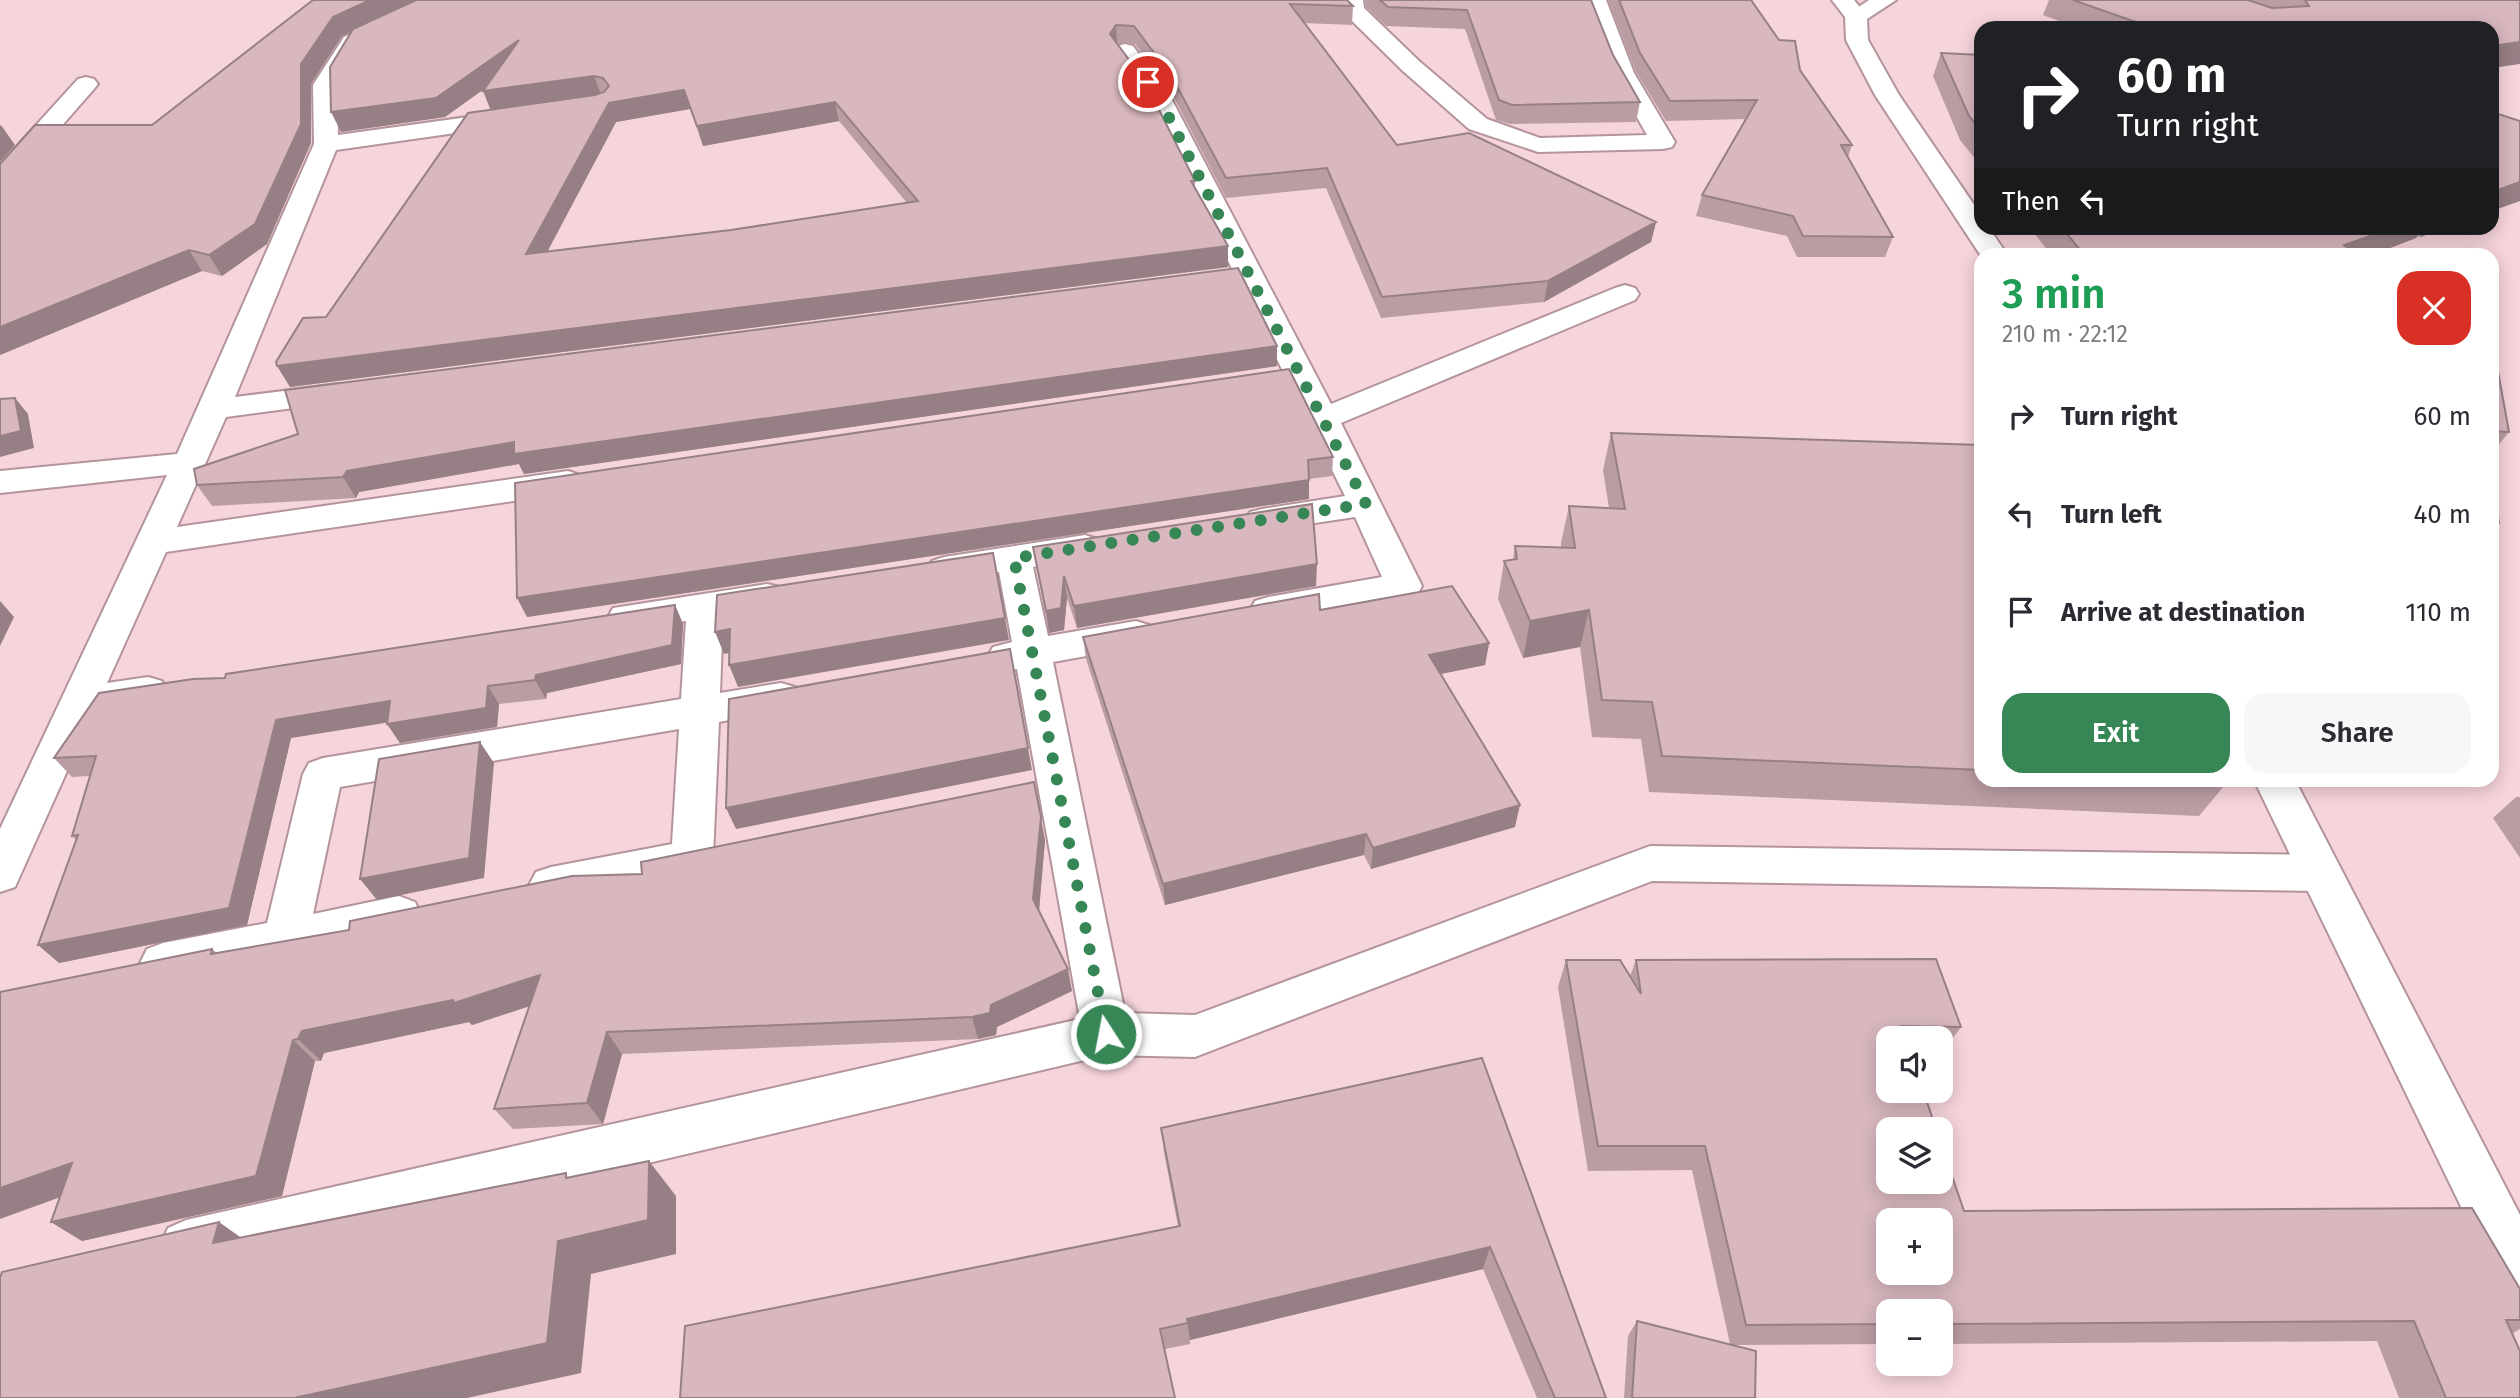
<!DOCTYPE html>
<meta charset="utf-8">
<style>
:root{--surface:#fff;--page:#f7f7f7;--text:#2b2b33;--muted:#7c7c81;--accent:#368656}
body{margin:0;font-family:"Fira Sans",sans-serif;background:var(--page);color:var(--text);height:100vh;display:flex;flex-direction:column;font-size:26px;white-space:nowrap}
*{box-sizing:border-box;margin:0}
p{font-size:23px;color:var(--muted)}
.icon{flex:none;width:38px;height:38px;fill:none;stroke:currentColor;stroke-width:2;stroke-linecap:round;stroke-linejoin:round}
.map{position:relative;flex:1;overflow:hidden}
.sheet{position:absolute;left:1974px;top:248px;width:525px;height:539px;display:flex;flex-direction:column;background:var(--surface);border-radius:21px;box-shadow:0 4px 18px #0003}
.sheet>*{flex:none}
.top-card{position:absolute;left:1974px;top:21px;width:525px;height:214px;border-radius:21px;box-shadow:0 4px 18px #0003;background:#202124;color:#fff;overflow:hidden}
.tools{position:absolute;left:1876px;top:1026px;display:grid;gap:14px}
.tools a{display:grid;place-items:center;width:77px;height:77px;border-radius:14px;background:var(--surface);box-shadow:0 4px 18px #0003;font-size:35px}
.pin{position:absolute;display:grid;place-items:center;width:60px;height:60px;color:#fff;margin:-30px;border:4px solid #fff;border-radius:50%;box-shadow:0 2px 7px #0007}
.me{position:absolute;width:77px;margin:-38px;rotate:349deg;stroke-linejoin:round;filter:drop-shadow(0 0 5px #0008)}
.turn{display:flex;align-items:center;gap:24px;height:147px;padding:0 28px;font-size:32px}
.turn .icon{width:91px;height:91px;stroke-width:2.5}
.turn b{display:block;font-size:49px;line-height:60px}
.then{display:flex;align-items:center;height:66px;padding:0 28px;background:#0003;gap:14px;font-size:26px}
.round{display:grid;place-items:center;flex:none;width:74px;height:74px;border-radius:21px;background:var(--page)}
.headline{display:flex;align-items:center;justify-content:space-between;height:119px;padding:0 28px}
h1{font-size:42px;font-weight:600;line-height:52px;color:#1e9e55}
.cta{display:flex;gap:14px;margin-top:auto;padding:14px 28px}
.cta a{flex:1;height:80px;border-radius:21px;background:var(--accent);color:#fff;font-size:28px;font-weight:600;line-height:80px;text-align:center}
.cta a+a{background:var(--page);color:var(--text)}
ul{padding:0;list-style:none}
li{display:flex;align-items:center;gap:21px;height:98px;padding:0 28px}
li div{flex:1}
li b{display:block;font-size:26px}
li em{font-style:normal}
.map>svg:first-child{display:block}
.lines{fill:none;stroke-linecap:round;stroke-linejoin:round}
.minor-casing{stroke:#b4949b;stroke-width:4}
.major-casing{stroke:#b4949b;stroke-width:4}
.minor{fill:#fff;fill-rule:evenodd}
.major{fill:#fff;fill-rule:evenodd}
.wall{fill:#ba9da3;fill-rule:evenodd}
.shaded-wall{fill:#978085}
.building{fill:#d8b7be;stroke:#978085;stroke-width:2;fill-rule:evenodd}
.route{stroke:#368656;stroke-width:12;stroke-dasharray:0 21.6}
</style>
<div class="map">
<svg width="2520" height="1398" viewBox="0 0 2520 1398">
<rect width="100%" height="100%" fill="#f6d4db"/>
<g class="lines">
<defs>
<path id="minor" d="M424 0H452L448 4 360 46 337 85 338 135 511 111 520 113 523 118 520 123 511 125 336 150 235 397 339 384 350 386 354 393 350 400 339 402 226 417 177 527 568 471 580 475 585 482 580 489 568 493 166 552 107 683 148 677 162 681 167 691 162 701 93 713 15 887 0 892V829L167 475 0 493V471L177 454 314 144 313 85 344 37Z
M1341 0H1363L1364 8 1419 61 1487 119 1540 138 1647 135 1612 73 1584 0H1606L1634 73 1675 142 1672 147 1663 149 1538 152 1469 129 1403 71 1346 15Z
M1832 0H1854L1867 16 1864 21H1848Z
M1125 44 1133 46 1171 98 1331 404 1615 288 1625 285 1635 288 1639 294 1635 300 1341 423 1422 586 1417 595 1268 623 1255 619 1250 610 1255 601 1268 597 1382 577 1355 517 1262 531 1250 528 1245 520 1250 512 1262 509 1345 496 1147 98 1114 51 1117 46Z
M86 77 94 79 98 84 94 89 9 186 0 189V165L78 79Z
M1085 535 1097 539 1102 547 1097 555 1033 567 1048 636 1136 621 1149 625 1154 634 1149 643 1136 647 1053 662 1125 1013 1195 1015 1650 846 2319 855 2334 860 2340 873 2334 886 2319 891 1652 881 1195 1057 1106 1055 186 1272 168 1264 160 1246 168 1228 186 1220 1080 1019 1017 669 1006 671 993 667 987 657 993 647 1012 642 999 572 944 581 932 577 926 569 932 561 944 557Z
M767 584 780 587 785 596 780 605 723 615 720 693 781 683 795 687 800 697 795 707 719 722 713 857 706 870 551 903 536 898 529 885 536 872 551 867 672 844 679 729 340 787 313 914 399 896 415 902 421 915 415 928 163 983 147 977 140 963 147 949 163 943 267 923 303 774 309 763 323 758 681 699 686 621 626 630 613 626 608 617 613 608Z"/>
<path id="major" d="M1869 0H1896L1867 19 1868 40 1899 95 1981 215V228H1989L2008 256H1981L1875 95 1846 40 1845 16Z
M2254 780H2295L2520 1215V1296L2501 1289Z"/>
</defs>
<use href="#minor" class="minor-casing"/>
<use href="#major" class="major-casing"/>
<use href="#minor" class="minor"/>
<use href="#major" class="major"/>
</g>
<path class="wall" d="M313 0H1347L1353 6 1352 25 1304 23 1397 145 1656 222 1651 242 1544 302 1381 318 1326 188 1226 198 1173 96 1135 44 1117 43 1195 181V187L1228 246V267L290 387 326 317 491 110 485 88 445 117 341 132 352 31 342 36 311 84V143L267 244 222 276 202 271 0 355V164L152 125ZM690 109 703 146 839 121 907 203 731 230 547 252 616 122Z
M1365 0H1591L1613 55 1640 102 1636 122 1510 124 1496 120 1465 29 1386 26 1366 7Z
M1608 0H1751L1852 145 1848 157 1893 237 1885 257H1797L1787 236 1696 216 1702 195 1745 119 1666 121 1636 72Z
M2049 0H2520L2492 28H2078L2043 15Z
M1941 53 1981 55V166L1960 140 1933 76Z
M2030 228H2447L2420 237 2418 236 2416 238 2369 256H2052Z
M2492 343 2509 432 2492 453Z
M1277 346V366L524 474 519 464 359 492 356 498 212 506 197 485Z
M1611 433 1981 445V780H2229L2199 816 1649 792 1641 739 1592 737 1580 647 1523 658 1498 599 1504 561 1513 560 1515 546 1561 547V543L1569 506 1609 508 1603 470Z
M1333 457 1332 476 1309 479V499L527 617 515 483Z
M2492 478 2499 523 2492 532Z
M1033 547 1316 586 1077 628 1067 598 1064 630 1049 633Z
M675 605 683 624 681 664 547 693 546 699 499 704 497 727 400 743 387 724V722L291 738 247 925 59 963 76 840 72 836 90 776 72 777 54 758 225 678Z
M1320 610 1489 643 1485 665 1440 674 1515 827 1371 869 1364 855 1165 905 1086 659 1083 637Z
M2516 797H2520V858L2493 818Z
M1045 840 1039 911 1072 991 997 1027 996 1035 978 1039 622 1054 603 1124 513 1129 494 1109 530 1006 472 1025 469 1022 324 1053 321 1061H315L282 1196 82 1241 51 1222 60 1197 212 949 217 953 349 930 642 874Z
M1566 960 1630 976 1636 960 1961 1027 1942 1053H1941V1038H1888L1964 1211 2520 1289V1329L2512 1334 2520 1398H2399L2377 1341 1941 1344V1311H1888V1344L1734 1345 1755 1398H1624L1628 1336 1637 1321 1730 1344 1692 1170 1588 1171 1558 987Z
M1482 1058 1606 1398H1537L1483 1269 1190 1340V1344L1165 1349 680 1398 1178 1226 1164 1152 1161 1128Z"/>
<path class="shaded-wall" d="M370 0H418L342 36 311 84V143L267 244 222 276 209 255 301 64 333 17Z
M1116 25 1117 43 1110 34Z
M519 40 526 59 445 117 341 132 331 112Z
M2520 42V64L2492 68V46Z
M594 76 601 95 491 111 483 91Z
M684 90 690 109 616 122 535 275 526 254 609 103Z
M835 102 839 121 703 146 697 126Z
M1 125 15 145 0 162V126Z
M2520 182V201L2492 211V192Z
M1656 222 1651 242 1544 302 1548 281Z
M2393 228H2424L2416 238 2369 256H2337L2344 245Z
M2426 228H2447L2420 237Z
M1228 246V267L290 387 277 366Z
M189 250 202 271 0 355V327Z
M1277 346V366L524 474 519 464 359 492 356 498 343 477 347 471 514 442Z
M15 398 28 414 34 448 0 457V436Z
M1309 480V499L527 617 517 598Z
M993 553 1009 640 738 687 729 665Z
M1317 564 1316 586 1077 628 1074 606Z
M1064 576 1067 598 1064 630 1049 633 1046 611Z
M0 601 14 617 0 646Z
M675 605 683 624 681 664 547 693 546 699 535 680 536 675Z
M1589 610 1580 647 1523 658 1530 621Z
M730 629 739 651 724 654 715 632Z
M1489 643 1485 665 1426 677 1429 655Z
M1010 649 1032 770 736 829 726 808Z
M488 686 499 704 497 727 400 743 387 724Z
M390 701 403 720 291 738 247 925 59 963 38 945 276 720Z
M480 742 494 763 484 878 377 900 360 879Z
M1034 782 1045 840 1038 922 1033 899Z
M1520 805 1515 827 1371 869 1373 848Z
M1366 834 1364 855 1165 905 1163 884Z
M1068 969 1072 991 997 1027 996 1035 978 1039 972 1017 991 1005Z
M540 975 557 997 472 1025 469 1022 324 1053 321 1061 298 1039 302 1031Z
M607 1032 622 1054 603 1124 587 1103Z
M293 1040 315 1061 282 1196 82 1241 51 1222Z
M649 1161 676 1196V1254L591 1274 581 1373 467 1398H294L558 1241Z
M72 1163 102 1182 0 1219V1188Z
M219 1222 267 1256 213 1243Z
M1490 1247 1483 1269 1190 1340 1187 1319Z"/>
<path class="building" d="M313 0H370L333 17 301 64V124L255 224 209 255 189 250 0 327V164L35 125H152Z
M416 0H1347L1353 6 1290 4 1397 145 1469 133 1656 222 1548 281 1382 297 1327 168 1226 178 1172 77 1134 26 1116 25 1110 34 1144 80 1195 181H1191L1228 246 277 366 276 362 303 318 326 317 468 113 595 95 604 92 609 86 603 78 594 76 483 91 519 40 436 98 331 112 330 67 353 29ZM684 90 697 126 835 102 918 201 731 230 526 254 609 103Z
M1380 0H1591L1613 55 1640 102 1512 105 1499 100 1467 10 1388 7Z
M1619 0H1751L1779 40 1795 41 1800 70 1852 145H1841L1893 237 1803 236 1793 216 1702 195 1757 100 1670 101 1640 53Z
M2073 0H2248L2272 8 2309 6 2305 0H2520V42L2492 46V28H2153Z
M1941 53 1981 55V130L1969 116Z
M2492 112 2520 121V182L2492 192Z
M2062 228H2393L2344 245 2358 256H2085Z
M1238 268 1277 346 514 454V442L347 471 343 477 197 485 194 469 298 434 285 390Z
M2492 343 2493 344 2509 432 2492 431Z
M1289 369 1333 457 1308 460 1309 480 517 598 515 483Z
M15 398 21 431 0 436V399Z
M1611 433 1981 445V770L1662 756 1652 702 1602 700 1589 610 1530 621 1504 561 1517 559 1515 546 1575 548 1569 506 1625 509Z
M2492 478 2499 523H2492Z
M1312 504 1317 564 1074 606 1064 576 1061 608 1046 611 1033 547Z
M993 553 1005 618 729 665 730 629 715 632 717 595Z
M1452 586 1489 643 1429 655 1520 805 1373 848 1366 834 1163 884 1083 637 1319 594 1320 610Z
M675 605 672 645 536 675 535 680 488 686 486 708 387 724 390 701 276 720 229 908 38 945 78 835 72 836 96 756 54 758 99 693 193 679 225 678 226 674Z
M1010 649 1028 748 726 808 729 699Z
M480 742 469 858 360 879 379 759Z
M1034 782 1041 817 1033 899 1068 969 991 1005 990 1013 972 1017 607 1032 587 1103 494 1109 540 975 454 1003 453 1000 302 1031 298 1039 293 1040 256 1176 51 1222 72 1163 0 1188V992L212 949 211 954 349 930 350 921 572 876 642 874 641 862Z
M1936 959 1961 1027 1901 1026 1905 1038H1888V1090H1923L1936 1129H1888V1181H1941V1144L1964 1211 2472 1208 2520 1289V1320H2506L2520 1351V1398H2446L2414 1321 1941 1324V1311H1888V1324L1746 1325 1705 1146H1598L1566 960H1620L1641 994 1636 960ZM1888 1220H1941V1272H1888Z
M1482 1058 1606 1398H1555L1490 1247 1187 1319 1188 1323 1160 1329 1175 1398H680L685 1326 1180 1226 1161 1128Z
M649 1161 648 1220 558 1241 547 1343 294 1398H0V1278L2 1272 219 1222 213 1243 566 1173V1178Z
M1637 1321 1756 1351 1755 1398H1632Z"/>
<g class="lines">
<path class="route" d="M1106 1034 1014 558 1366 504 1159 98 1148 82"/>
</g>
</svg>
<div class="tools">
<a><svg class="icon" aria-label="sound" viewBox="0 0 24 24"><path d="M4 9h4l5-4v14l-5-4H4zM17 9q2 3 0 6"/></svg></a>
<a><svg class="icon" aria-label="layers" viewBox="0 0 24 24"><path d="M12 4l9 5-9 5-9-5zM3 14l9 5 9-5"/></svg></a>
<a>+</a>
<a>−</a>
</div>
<div class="pin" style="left:1148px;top:82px;background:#d93025"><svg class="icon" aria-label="arrive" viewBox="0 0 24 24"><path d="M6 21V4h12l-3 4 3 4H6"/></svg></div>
<svg class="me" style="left:1106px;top:1034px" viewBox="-20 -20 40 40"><circle r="17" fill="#368656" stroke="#fff" stroke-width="3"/><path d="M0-11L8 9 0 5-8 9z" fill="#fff"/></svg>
<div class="top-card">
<div class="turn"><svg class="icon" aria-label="right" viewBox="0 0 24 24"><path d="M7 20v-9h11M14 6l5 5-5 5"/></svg><div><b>60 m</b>Turn right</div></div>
<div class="then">Then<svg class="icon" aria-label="left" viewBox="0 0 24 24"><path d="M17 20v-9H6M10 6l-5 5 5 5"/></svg></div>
</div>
<section class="sheet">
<div class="headline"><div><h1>3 min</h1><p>210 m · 22:12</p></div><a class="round" style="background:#d93025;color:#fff"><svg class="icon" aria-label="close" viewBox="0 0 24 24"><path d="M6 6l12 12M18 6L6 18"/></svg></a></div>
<ul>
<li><svg class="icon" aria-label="right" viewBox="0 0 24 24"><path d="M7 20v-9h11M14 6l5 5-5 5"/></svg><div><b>Turn right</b></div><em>60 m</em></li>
<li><svg class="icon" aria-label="left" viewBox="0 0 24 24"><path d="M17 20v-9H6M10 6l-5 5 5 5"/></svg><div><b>Turn left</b></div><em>40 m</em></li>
<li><svg class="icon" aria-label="arrive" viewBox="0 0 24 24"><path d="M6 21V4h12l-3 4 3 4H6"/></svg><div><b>Arrive at destination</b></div><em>110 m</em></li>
</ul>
<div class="cta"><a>Exit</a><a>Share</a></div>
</section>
</div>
